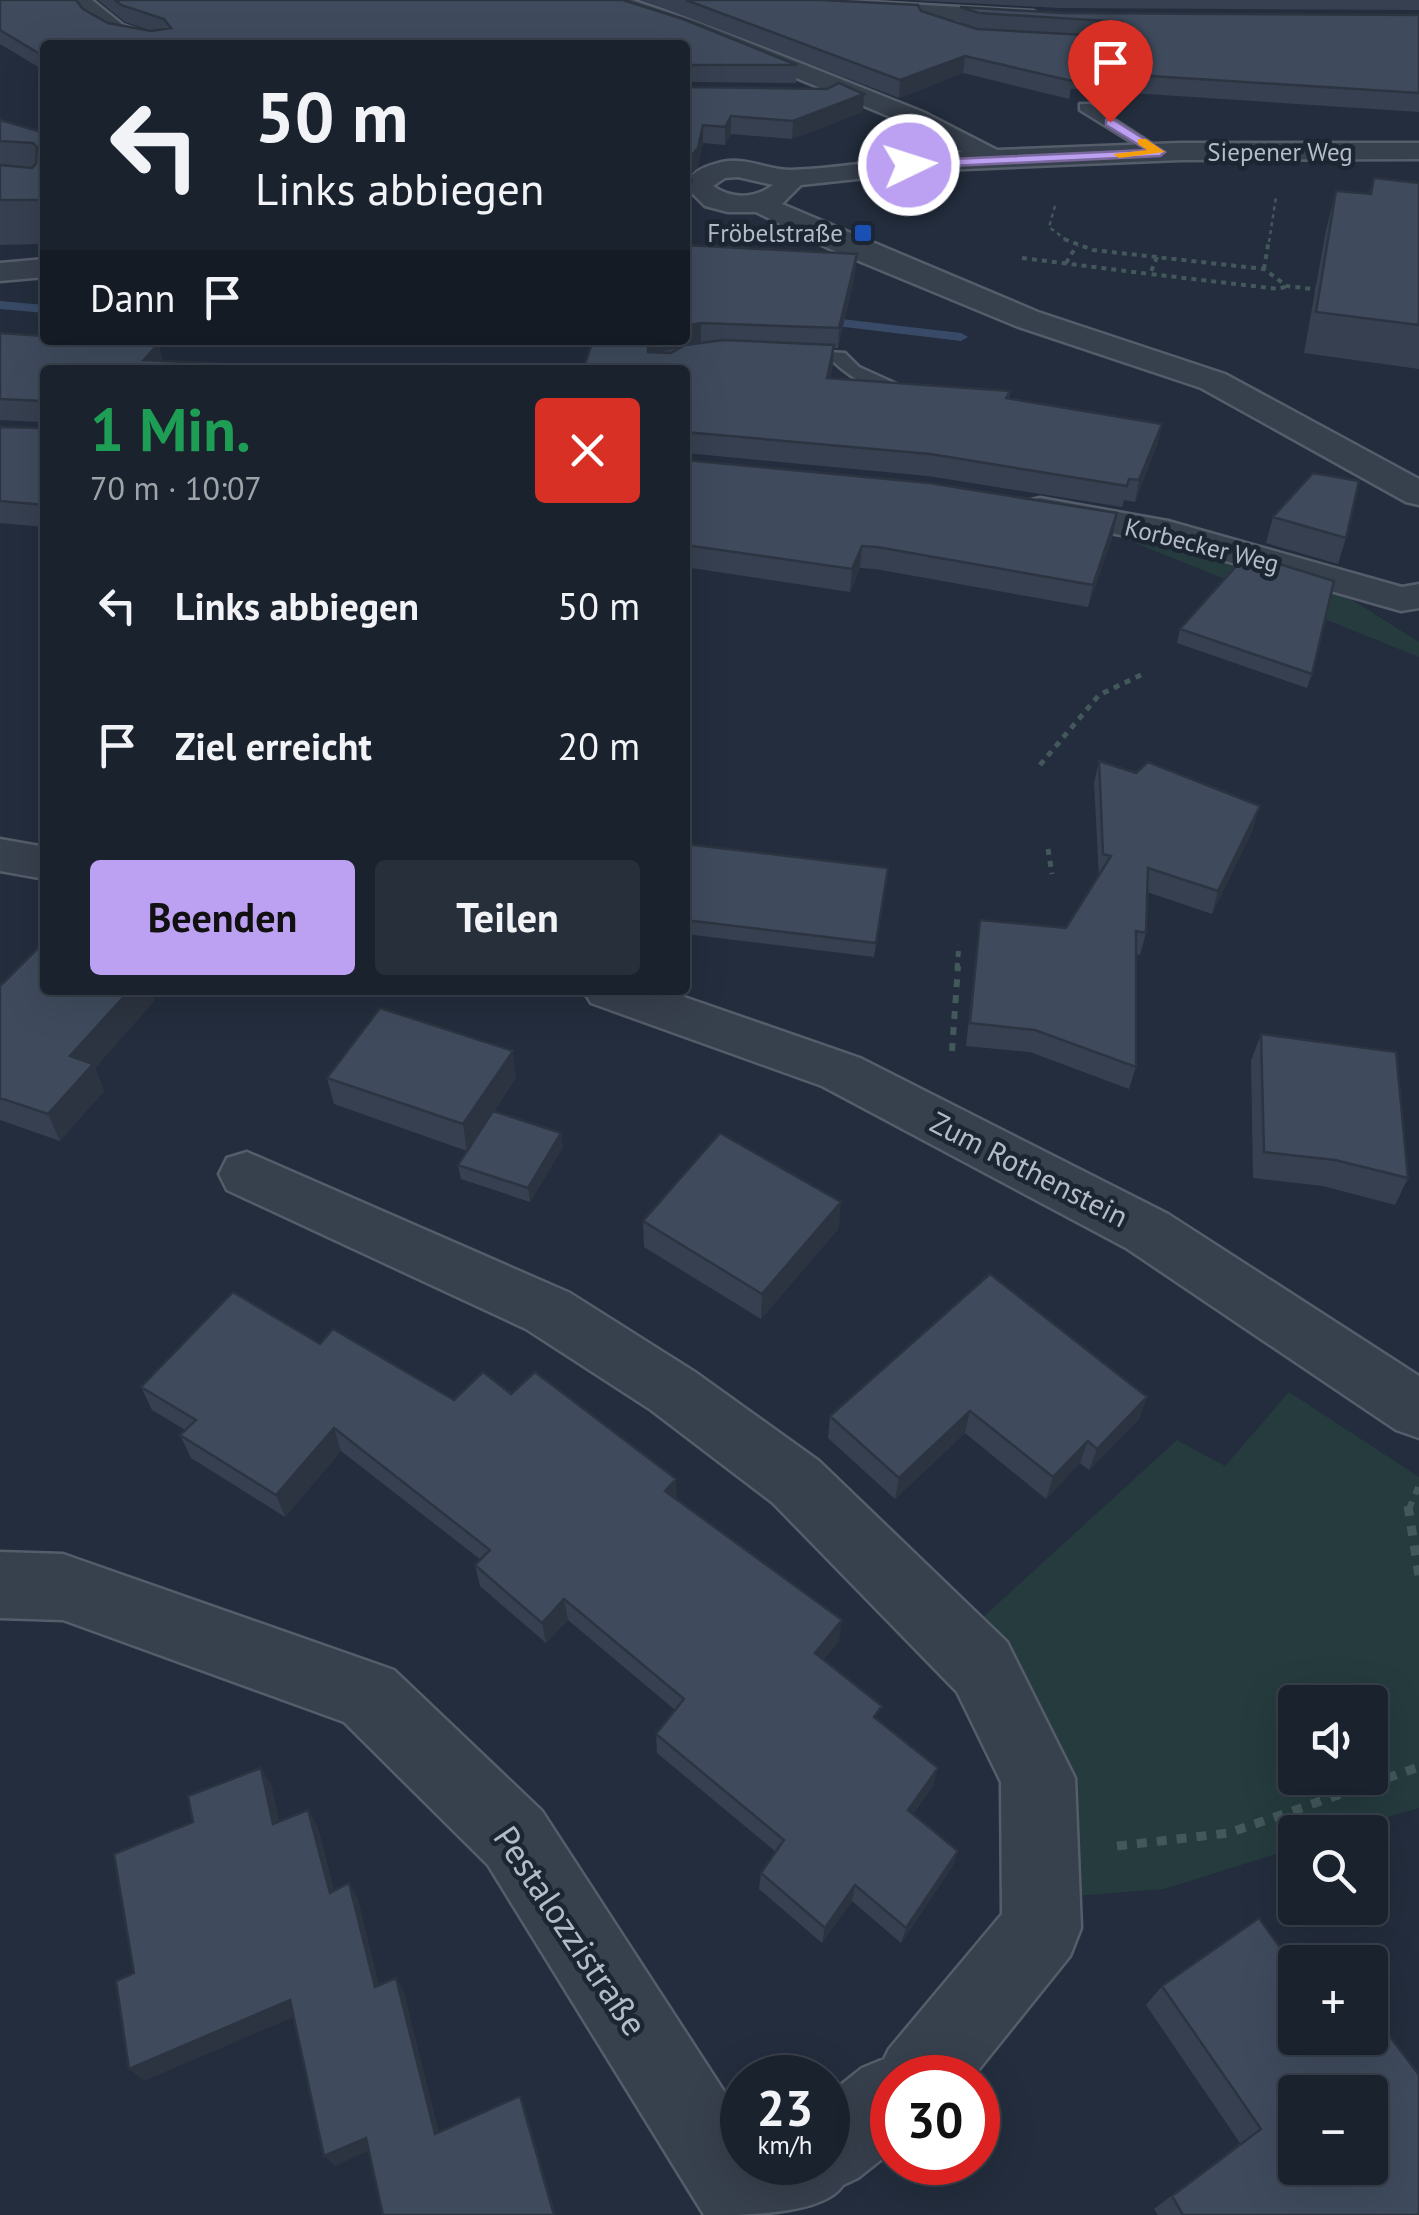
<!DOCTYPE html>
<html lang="de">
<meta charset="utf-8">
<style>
:root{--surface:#1a222e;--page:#272f3a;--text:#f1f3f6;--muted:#9fa4aa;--line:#383f4a;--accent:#bca0f2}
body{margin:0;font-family:"PT Sans",sans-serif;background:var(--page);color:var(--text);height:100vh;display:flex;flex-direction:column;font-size:38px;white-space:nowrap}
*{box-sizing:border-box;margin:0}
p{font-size:32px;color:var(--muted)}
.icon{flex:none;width:55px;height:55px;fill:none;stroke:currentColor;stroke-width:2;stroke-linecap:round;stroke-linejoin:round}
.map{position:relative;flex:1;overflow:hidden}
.panel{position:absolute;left:40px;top:365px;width:650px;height:630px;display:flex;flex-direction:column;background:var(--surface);border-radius:10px;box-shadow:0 10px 40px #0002,0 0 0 2px var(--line)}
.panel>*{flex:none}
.guide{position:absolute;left:40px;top:40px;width:650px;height:305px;border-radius:10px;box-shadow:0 10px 40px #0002,0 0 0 2px var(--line);background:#1a222e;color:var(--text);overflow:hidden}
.fabs{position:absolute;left:1278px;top:1685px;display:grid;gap:20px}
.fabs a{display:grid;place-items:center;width:110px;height:110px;border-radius:10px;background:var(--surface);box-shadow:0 10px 40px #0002,0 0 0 2px var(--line);font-size:50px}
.speed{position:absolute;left:720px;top:2055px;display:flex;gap:20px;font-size:50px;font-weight:700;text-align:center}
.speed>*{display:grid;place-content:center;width:130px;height:130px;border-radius:50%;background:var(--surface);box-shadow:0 10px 40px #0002,0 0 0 2px var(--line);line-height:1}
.speed small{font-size:25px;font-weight:400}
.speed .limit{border:15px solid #d22;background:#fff;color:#111}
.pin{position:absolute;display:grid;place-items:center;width:85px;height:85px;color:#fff;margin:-102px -42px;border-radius:50% 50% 50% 0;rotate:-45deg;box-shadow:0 0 10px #0007}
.pin .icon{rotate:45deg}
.me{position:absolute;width:110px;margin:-55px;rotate:86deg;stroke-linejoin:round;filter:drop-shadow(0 0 8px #0008)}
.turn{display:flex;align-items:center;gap:35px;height:210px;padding:0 50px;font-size:45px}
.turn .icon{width:130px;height:130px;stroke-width:2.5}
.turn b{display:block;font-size:70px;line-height:85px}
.then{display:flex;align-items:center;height:95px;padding:0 50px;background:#0003;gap:20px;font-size:38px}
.round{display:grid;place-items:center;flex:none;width:105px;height:105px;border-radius:10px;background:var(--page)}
.headline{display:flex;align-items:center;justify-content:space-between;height:170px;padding:0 50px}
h1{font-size:60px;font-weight:700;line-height:75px;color:#1e9e55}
.primary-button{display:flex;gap:20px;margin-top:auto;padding:20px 50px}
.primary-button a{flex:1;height:115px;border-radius:10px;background:var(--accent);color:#111;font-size:40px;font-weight:700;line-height:115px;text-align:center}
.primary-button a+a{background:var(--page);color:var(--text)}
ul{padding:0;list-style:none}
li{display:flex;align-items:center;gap:30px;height:140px;padding:0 50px}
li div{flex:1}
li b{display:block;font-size:38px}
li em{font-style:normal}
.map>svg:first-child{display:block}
.green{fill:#253b3e;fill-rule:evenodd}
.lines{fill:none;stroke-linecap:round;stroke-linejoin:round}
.stream{fill:#384a67;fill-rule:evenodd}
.lane-casing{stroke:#555d6b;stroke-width:5}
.street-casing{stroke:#555d6b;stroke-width:5}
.path-far4{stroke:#43585b;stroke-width:2.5;stroke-dasharray:4 4;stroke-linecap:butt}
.path-far3{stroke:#43585b;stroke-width:4;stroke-dasharray:5 5;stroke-linecap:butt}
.path-far2{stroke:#43585b;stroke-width:5;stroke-dasharray:6 6;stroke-linecap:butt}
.path-far1{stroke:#43585b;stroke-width:6;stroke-dasharray:8 8;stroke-linecap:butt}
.path{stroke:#43585b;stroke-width:9;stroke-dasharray:10 10;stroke-linecap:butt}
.lane{fill:#37404d;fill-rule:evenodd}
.street{fill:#37404d;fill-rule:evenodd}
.wall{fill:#364050}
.shaded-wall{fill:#2c3441}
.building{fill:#3f4b5d;stroke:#2c3441;stroke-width:2.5;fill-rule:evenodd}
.route{fill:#bca0f2;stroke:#7a689d;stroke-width:2.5}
.slow{fill:#f59e0b}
.transit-dot{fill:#1a4fb4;stroke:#1c2532;stroke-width:4}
.labels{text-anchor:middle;stroke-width:9;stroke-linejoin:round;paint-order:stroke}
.far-street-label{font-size:25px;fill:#b3bac9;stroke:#1c2532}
.far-poi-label{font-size:25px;fill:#b3bac9;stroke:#1c2532;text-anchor:end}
.street-label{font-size:30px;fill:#b3bac9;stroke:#1c2532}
.near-street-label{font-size:35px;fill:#b3bac9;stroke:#1c2532}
</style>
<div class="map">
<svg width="1419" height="2215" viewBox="0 0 1419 2215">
<rect width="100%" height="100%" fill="#232d3d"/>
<path class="green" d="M1095 527 1215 555 1335 589 1419 642V657Z
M1289 1392 1419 1477V1808L1336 1832H1295V1848L1164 1889 1063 1897 969 1630 1177 1440 1225 1466ZM1295 1702H1370V1778H1295Z"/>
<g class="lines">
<path class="stream" d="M0 301 45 305V313L0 309Z
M816 316 961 333 968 337 961 341 811 323 809 320Z"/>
<defs>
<path id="lane" d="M1080 104H1090L1166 153 1154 156 1080 110Z
M796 350 845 353 859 367 923 396 921 400C895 403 852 380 834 362L790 359V351Z"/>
<path id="street" d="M69 0H92L123 25 167 40 171 45C127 45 96 38 69 0Z
M596 0H632L700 23 923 112 997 150 1180 143H1419V159L1180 160 941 170 801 185 782 204 1038 312 1225 374 1419 479V505L1406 502 1201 388 1016 326 830 249 756 212H728L705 206 685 186C691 171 706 166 722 162 747 157 767 170 791 170 848 168 905 156 962 152L905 123 712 43 599 5ZM738 177 773 185C754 199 732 199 713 186L725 178Z
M701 0H834L1033 11 1045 18 1033 25 712 7Z
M45 259V277L0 281V263Z
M1040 498 1168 521 1402 587 1419 584V608L1401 611 1163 543 1027 517 1021 509 1027 501Z
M0 839 45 847V879L0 871Z
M583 990H664L860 1058 1168 1214 1419 1376V1438L1396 1430 1126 1248 822 1086 591 1003Z
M247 1152 570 1293 695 1372 819 1461 1007 1642 1075 1778 1081 1928 1070 1956 972 2078H892V2151L858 2178 843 2185C824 2215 744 2215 704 2215L488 1865 344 1722 63 1620 0 1618V1552L63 1554 394 1670 542 1811 742 2119V2162H828V2095L862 2068 884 2059 889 2049 1002 1914 1001 1782 957 1692 773 1503 651 1410 526 1329 227 1190 219 1174 227 1158Z"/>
</defs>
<use href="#lane" class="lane-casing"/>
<use href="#street" class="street-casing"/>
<path class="path-far4" d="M1055 206 1049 227 1069 242
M1269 242 1276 197"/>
<path class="path-far3" d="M1064 239 1093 250 1264 269 1287 286 1321 290
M1157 257 1150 274 1279 289 1287 286
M1022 258 1150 274
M1066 263 1077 245
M1264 269 1269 239"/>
<path class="path-far2" d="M1040 765 1099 695 1141 675
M1048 849 1052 874
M957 969 959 945"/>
<path class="path-far1" d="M952 1051 958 966
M1409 1509 1419 1485"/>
<path class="path" d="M1408 1506 1419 1576
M1117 1846 1229 1833 1419 1767"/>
<use href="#lane" class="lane"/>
<use href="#street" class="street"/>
</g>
<path class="wall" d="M0 0 83 9 108 23 152 31 125 22 98 0H623L797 65 796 83 685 82V45H45V71L0 44Z
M642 0H822L921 11 959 23 960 7 1062 13 1419 15V112L1071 89 1069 99 963 73 899 98Z
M908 0H1419V10L1060 8Z
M685 87 863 112 792 139 731 134 725 145 703 143 698 166 690 177 692 199 685 237Z
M0 120 45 133V244L0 245Z
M1374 178 1419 183V369L1304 353 1326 230 1336 191 1369 194Z
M685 245 857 254 855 274 838 348H834L830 379 1010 391 1009 398 1162 424 1157 445 1135 502 1124 500 1122 507 928 476 685 453 593 340Z
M0 333 164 361 45 370V527L0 523V427L41 428V422L0 420Z
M685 460 1113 535 1088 607 875 569 860 568 850 592 685 567Z
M1273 517 1346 538 1338 564 1266 543Z
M1180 629 1312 674 1307 688 1177 643Z
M1099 761 1253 829 1212 914 1147 892 1146 933 1140 955 1136 954V1067L1129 1089 1030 1052 966 1046 980 920 1066 928 1099 876 1094 783Z
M685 844 888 868 874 957 685 934Z
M0 986 45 990H151L154 1001 95 1068 104 1091 60 1141 0 1120Z
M1261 1034 1408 1178 1395 1205 1323 1186 1253 1178 1251 1061Z
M327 1078H516L494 1111 563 1147 530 1202 461 1179 458 1165 467 1151 334 1104Z
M643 1221 839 1228 761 1319 644 1247Z
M320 1344 454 1400 511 1394 677 1499 839 1641 823 1660 878 1721 933 1786 913 1814 958 1851 952 1867 901 1943 852 1901 822 1943 759 1889 761 1873 776 1852 657 1753 656 1734 675 1710 568 1620 546 1643 480 1586 475 1565 481 1560 341 1451 285 1517 191 1458 180 1435 185 1430 152 1410 141 1387Z
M1147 1397 1139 1419 1089 1470 1080 1463 1046 1499 965 1433 895 1499 828 1438 830 1416Z
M1162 1986 1358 2054 1419 2215H1158L1154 2209 1240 2143 1146 2005Z"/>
<path class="shaded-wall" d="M965 56 963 73 899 98 900 80Z
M864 94 863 112 792 139 793 121Z
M731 116V134L725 145V127Z
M703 125V143L698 166 685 182V163Z
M692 180V199L685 237V216Z
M857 254 855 274 838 348 839 328Z
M701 323V343L664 351 648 367V347L654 340H685V326Z
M159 343 164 364 144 360Z
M834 345 833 366 825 400 827 378Z
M1162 424 1157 445 1135 502 1139 480Z
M1117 513 1113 535 1088 607 1093 585Z
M862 546 860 568 850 592 852 569Z
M1260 806 1253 829 1212 914 1218 891Z
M130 990H151L154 1001 95 1068 104 1091 60 1141 48 1114 70 1056Z
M513 1051 516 1078 467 1151 463 1124Z
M561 1133 563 1147 530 1202 528 1188Z
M841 1202 839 1228 761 1319 762 1294Z
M1147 1397 1139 1419 1089 1470 1097 1449Z
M970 1411 965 1433 895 1499 899 1478Z
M334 1428 341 1451 285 1517 276 1495Z
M1088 1441 1080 1463 1046 1499 1053 1477Z
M676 1479 677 1501 665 1491Z
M564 1599 568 1620 546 1643 542 1623Z
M842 1620 839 1641 812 1673 815 1653Z
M261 1768 272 1786 283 1841 273 1824Z
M938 1768 933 1786 903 1828 908 1810Z
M308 1810 318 1827 339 1908 330 1893Z
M958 1851 952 1867 901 1943 906 1928Z
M349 1883 358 1899 383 2001 375 1987Z
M855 1885 852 1901 822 1943 825 1928Z
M396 1978 404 1992 442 2144 435 2134Z
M290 2000 301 2014 144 2081 129 2069Z
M520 2096 525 2107 556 2215H554Z
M366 2138 375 2148 335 2166 324 2156Z"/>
<path class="building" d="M0 0H76L83 9 108 23 151 31 171 28 164 19 121 5 115 0H623L683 19 797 65H685V45H45V57L0 30Z
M686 0H822L918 5 921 11 977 29 1122 37 1132 31 1122 22 979 13 960 7 1062 13 1419 15V93L1073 71 1072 81 965 56 900 80Z
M839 83 864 94 793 121 731 116 725 127 703 125 698 148 685 163V87L827 89Z
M0 120 45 133V200H0V165L32 168 36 164 37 147 33 143 0 141Z
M685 172 692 180 685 216Z
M1374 178 1419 183V325L1316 312 1336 191 1371 194Z
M685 245 857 254 839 328 701 323 685 326Z
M0 333 45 336V340H108L159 343 144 360 345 370H45V505L0 501V427L41 428V401L0 399Z
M593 340H654L648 347V352L671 353 685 345 724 340 834 345 827 378 1010 391 1006 398 1162 424 1139 480 1129 479 1127 486 930 454 685 432V370H583Z
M446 364 460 370H444Z
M369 365 434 368 433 370H367Z
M685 460 929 483 1117 513 1093 585 877 547 862 546 852 569 685 545Z
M1313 473 1359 481 1346 538 1273 517Z
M1247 554 1334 581 1312 674 1180 629Z
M1099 761 1136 773 1148 762 1260 806 1218 891 1148 868 1146 933 1136 931V1067L1035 1030 970 1023 980 920 1066 928 1111 856 1103 854Z
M685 844 888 868 876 943 685 920Z
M43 943H45V990H130L70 1056 93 1064 48 1114 0 1098V986Z
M380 1008 513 1051 463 1124 327 1078Z
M1261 1034 1396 1052 1408 1178 1335 1160 1264 1152Z
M493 1111 561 1133 528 1188 458 1165Z
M720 1133 841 1202 762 1294 643 1221Z
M990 1274 1147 1397 1097 1449 1088 1441 1053 1477 970 1411 899 1478 830 1416Z
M233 1292 320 1344 333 1329 454 1400 483 1372 511 1394 535 1372 676 1479 665 1491 842 1620 815 1653 882 1706 874 1717 938 1768 908 1810 958 1851 906 1928 855 1885 825 1928 761 1873 784 1840 656 1734 684 1699 564 1599 542 1623 475 1565 490 1550 334 1428 276 1495 180 1435 196 1420 141 1387Z
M261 1768 273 1824 308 1810 330 1893 349 1883 375 1987 396 1978 435 2134 520 2096 554 2215H383L366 2138 324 2156 290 2000 129 2069 116 1981 134 1973 114 1854 193 1822 188 1796Z
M1259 1918 1295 1968V2038H1346L1358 2055 1387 2033 1419 2075V2215H1183L1172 2196 1261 2129 1162 1986ZM1295 2092H1370V2168H1295Z"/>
<path class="route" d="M1106 120H1114L1165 152 1160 156 909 168 904 165 909 161 1147 150 1106 125Z"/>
<path class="slow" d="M1138 139H1146L1165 152 1119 158 1113 154 1147 150 1138 144Z"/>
<rect class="transit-dot" x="853" y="223" width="20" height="20" rx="5"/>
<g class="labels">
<g class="far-street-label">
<text x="1280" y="161">Siepener Weg</text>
<text transform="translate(1202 545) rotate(14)" y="9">Korbecker Weg</text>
</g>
<g class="far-poi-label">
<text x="843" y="242">Fröbelstraße</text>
</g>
<g class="street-label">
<text transform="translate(1029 1170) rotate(27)" y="10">Zum Rothenstein</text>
</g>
<g class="near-street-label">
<text transform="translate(570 1931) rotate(56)" y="12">Pestalozzistraße</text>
</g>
</g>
</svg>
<div class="fabs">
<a><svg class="icon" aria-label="sound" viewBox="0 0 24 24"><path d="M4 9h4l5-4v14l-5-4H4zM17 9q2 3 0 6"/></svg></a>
<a><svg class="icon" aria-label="search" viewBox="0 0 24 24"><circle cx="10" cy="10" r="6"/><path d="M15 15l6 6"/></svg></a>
<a>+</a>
<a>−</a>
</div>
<div class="speed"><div>23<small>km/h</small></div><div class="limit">30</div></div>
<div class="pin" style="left:1110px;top:122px;background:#d93025"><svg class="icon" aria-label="arrive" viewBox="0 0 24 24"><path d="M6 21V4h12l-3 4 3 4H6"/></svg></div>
<svg class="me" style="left:909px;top:165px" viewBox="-20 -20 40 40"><circle r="17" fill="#bca0f2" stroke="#fff" stroke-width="3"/><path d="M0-11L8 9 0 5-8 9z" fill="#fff"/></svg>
<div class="guide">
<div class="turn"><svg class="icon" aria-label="left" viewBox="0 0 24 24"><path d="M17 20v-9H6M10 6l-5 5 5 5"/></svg><div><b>50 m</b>Links abbiegen</div></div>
<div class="then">Dann<svg class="icon" aria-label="arrive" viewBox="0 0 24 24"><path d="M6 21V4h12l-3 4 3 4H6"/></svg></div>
</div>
<section class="panel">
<div class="headline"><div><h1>1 Min.</h1><p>70 m · 10:07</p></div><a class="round" style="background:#d93025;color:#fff"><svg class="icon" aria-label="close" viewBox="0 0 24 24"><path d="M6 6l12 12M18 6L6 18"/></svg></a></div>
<ul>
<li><svg class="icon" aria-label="left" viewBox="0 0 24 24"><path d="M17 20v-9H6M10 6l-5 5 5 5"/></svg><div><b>Links abbiegen</b></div><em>50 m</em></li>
<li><svg class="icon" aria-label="arrive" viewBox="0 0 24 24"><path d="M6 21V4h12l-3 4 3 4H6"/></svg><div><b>Ziel erreicht</b></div><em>20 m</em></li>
</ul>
<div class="primary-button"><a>Beenden</a><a>Teilen</a></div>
</section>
</div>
